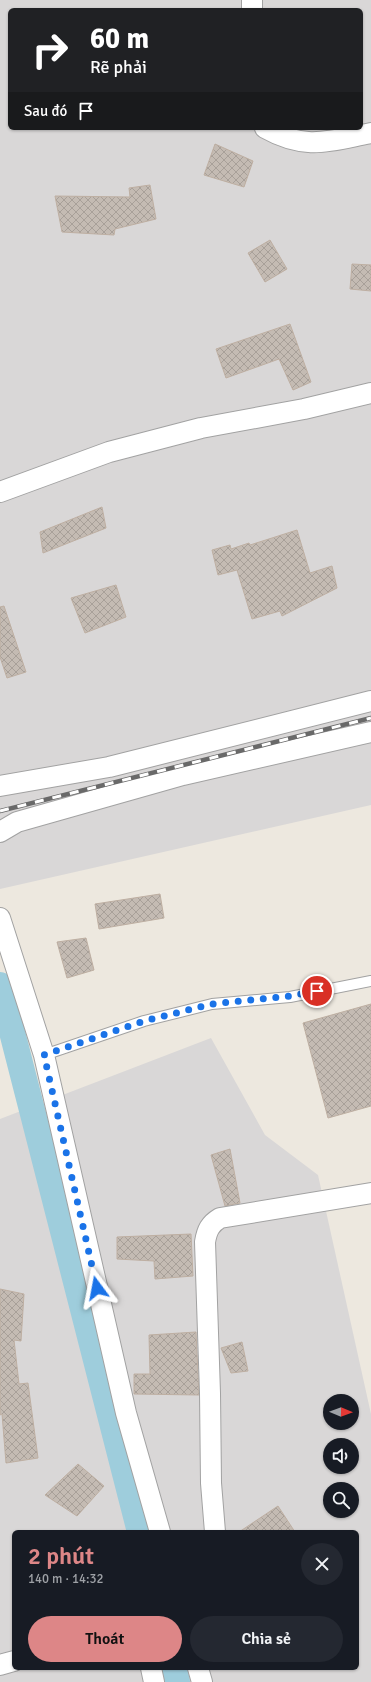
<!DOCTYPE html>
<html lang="vi">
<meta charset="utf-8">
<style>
:root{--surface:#171b24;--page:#242831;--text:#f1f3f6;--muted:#9ea1a6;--accent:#dd8687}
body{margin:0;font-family:Signika,sans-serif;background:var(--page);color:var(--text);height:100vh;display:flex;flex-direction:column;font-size:15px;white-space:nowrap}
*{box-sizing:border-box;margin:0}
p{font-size:13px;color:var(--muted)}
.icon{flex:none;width:22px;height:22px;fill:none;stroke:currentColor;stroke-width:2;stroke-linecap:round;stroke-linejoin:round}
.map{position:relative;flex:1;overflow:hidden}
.details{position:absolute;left:12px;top:1530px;width:347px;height:140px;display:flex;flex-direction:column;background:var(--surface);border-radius:6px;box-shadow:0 1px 3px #0004}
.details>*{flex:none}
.banner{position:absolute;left:8px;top:8px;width:355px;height:122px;border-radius:6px;box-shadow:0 1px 3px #0004;background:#202124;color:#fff;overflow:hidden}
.needle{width:26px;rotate:91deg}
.buttons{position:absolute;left:323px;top:1394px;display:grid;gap:8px}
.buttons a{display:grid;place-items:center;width:36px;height:36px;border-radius:50%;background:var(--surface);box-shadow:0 1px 3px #0004;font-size:20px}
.pin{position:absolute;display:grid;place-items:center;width:34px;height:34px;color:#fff;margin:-17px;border:2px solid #fff;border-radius:50%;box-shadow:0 1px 4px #0007}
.me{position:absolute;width:44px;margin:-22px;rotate:347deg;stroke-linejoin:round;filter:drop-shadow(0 0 3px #0008)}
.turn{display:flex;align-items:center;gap:14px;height:84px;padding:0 16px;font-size:18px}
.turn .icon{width:52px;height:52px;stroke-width:2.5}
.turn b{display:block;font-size:28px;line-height:34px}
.then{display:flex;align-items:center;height:38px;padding:0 16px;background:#0003;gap:8px;font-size:15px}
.round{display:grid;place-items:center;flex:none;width:42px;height:42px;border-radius:21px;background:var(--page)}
.headline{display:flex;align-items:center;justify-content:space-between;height:68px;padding:0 16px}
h1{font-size:24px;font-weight:600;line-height:30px;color:var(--accent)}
.cta{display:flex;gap:8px;margin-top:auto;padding:8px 16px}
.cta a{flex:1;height:46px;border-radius:24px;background:var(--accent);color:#111;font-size:16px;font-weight:600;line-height:46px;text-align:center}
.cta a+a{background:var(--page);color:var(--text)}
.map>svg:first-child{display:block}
.residential{fill:#d9d7d7;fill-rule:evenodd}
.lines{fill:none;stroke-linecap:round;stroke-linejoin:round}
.canal{stroke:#9ecddc;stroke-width:26}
.building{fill:url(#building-cross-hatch);stroke:#beafa2}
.service-casing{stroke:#a2a2a2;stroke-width:12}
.minor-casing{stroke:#a2a2a2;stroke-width:22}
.service{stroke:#fff;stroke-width:10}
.minor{stroke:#fff;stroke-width:20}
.rail-casing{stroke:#696969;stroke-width:4.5}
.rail{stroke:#fff;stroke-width:3;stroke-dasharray:9;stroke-linecap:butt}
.route{stroke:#1a73e8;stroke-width:7;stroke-dasharray:0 12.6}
</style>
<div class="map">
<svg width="371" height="1682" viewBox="0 0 371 1682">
<defs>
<pattern id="building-cross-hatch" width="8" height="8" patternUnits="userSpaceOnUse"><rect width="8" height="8" fill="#c4bbb3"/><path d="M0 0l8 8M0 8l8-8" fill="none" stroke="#a8a099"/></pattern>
</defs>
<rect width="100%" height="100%" fill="#ede8df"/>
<path class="residential" d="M0 0H371V805L0 889ZM10 10H361V128H10Z
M211 1038 265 1135 318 1175 371 1414V1682H0V1119ZM330 1401H352V1423H330ZM330 1445H352V1467H330ZM330 1489H352V1511H330ZM14 1532H357V1668H14Z"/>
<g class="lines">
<path class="canal" d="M0 985 140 1532
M174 1668 177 1682"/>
</g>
<path class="building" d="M215 144 253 161 244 187 204 175Z
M150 185 156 219 115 229 114 235 62 232 55 196 130 197 129 188Z
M270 240 287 269 265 282 248 253Z
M352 264 371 265V291L350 289Z
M290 324 311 382 293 390 279 359 226 378 216 349Z
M102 507 106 528 43 553 40 532Z
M297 530 310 573 332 566 337 588 282 616 280 611 252 619 237 570 218 575 212 550 230 545 231 549 249 543 250 545Z
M116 585 126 617 85 633 71 598Z
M4 606 26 672 7 678 0 657V607Z
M160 894 164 918 99 929 95 904Z
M86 938 94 970 67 978 57 942Z
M371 1004V1106L328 1118 303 1023Z
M230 1149 240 1203 225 1206 211 1155Z
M191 1234 193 1276 155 1279 154 1261 117 1259V1237Z
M0 1289 24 1294 21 1341 14 1340 19 1384 28 1383 38 1458 6 1463 2 1414 0 1415Z
M196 1332 199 1395 134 1394V1374H150L149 1335Z
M242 1342 248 1371 231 1373 221 1348Z
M78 1464 104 1486 77 1516 45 1495Z
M278 1506 295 1532H239Z"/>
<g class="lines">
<defs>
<path id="service" d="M44 1055 144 1021 212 1004 290 997 371 981"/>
<path id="minor" d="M252 0V10
M265 128C306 151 329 141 371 133
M0 492 109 452 201 428 304 409 371 393
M0 786 109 767 371 701
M0 832 17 822 183 775 371 732
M0 918 44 1055 126 1413 160 1532
M215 1532 211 1483 210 1393 205 1242C207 1230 210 1224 220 1218L371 1193
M0 1665 14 1661
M151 1668 154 1682
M198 1668 202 1682"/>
</defs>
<use href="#service" class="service-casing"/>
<use href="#minor" class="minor-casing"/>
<use href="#service" class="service"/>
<use href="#minor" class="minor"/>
<defs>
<path id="rail" d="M0 811 371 718"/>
</defs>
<use href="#rail" class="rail-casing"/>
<use href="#rail" class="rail"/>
</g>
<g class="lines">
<path class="route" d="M97 1288 44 1055 144 1021 212 1004 290 996 317 991"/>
</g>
</svg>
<div class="buttons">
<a><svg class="needle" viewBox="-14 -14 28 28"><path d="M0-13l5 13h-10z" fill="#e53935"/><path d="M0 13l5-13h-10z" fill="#9ea1a6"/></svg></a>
<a><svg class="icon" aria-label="sound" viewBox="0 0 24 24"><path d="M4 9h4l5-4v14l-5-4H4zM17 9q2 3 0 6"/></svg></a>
<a><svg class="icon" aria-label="search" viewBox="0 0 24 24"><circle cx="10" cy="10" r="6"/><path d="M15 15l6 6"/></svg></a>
</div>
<div class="pin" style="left:317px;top:991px;background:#d93025"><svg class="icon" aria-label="arrive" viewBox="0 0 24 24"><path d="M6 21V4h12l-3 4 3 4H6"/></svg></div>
<svg class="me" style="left:97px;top:1288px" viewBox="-20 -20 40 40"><path d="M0-17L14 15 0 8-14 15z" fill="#1a73e8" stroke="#fff" stroke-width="4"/></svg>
<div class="banner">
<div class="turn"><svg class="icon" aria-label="right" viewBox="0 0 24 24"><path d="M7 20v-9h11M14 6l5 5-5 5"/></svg><div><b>60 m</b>Rẽ phải</div></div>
<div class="then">Sau đó<svg class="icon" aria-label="arrive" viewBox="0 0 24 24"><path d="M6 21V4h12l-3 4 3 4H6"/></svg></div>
</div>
<section class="details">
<div class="headline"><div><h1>2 phút</h1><p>140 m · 14:32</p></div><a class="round"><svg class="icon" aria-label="close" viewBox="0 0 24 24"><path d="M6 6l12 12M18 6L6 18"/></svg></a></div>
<div class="cta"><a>Thoát</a><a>Chia sẻ</a></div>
</section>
</div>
